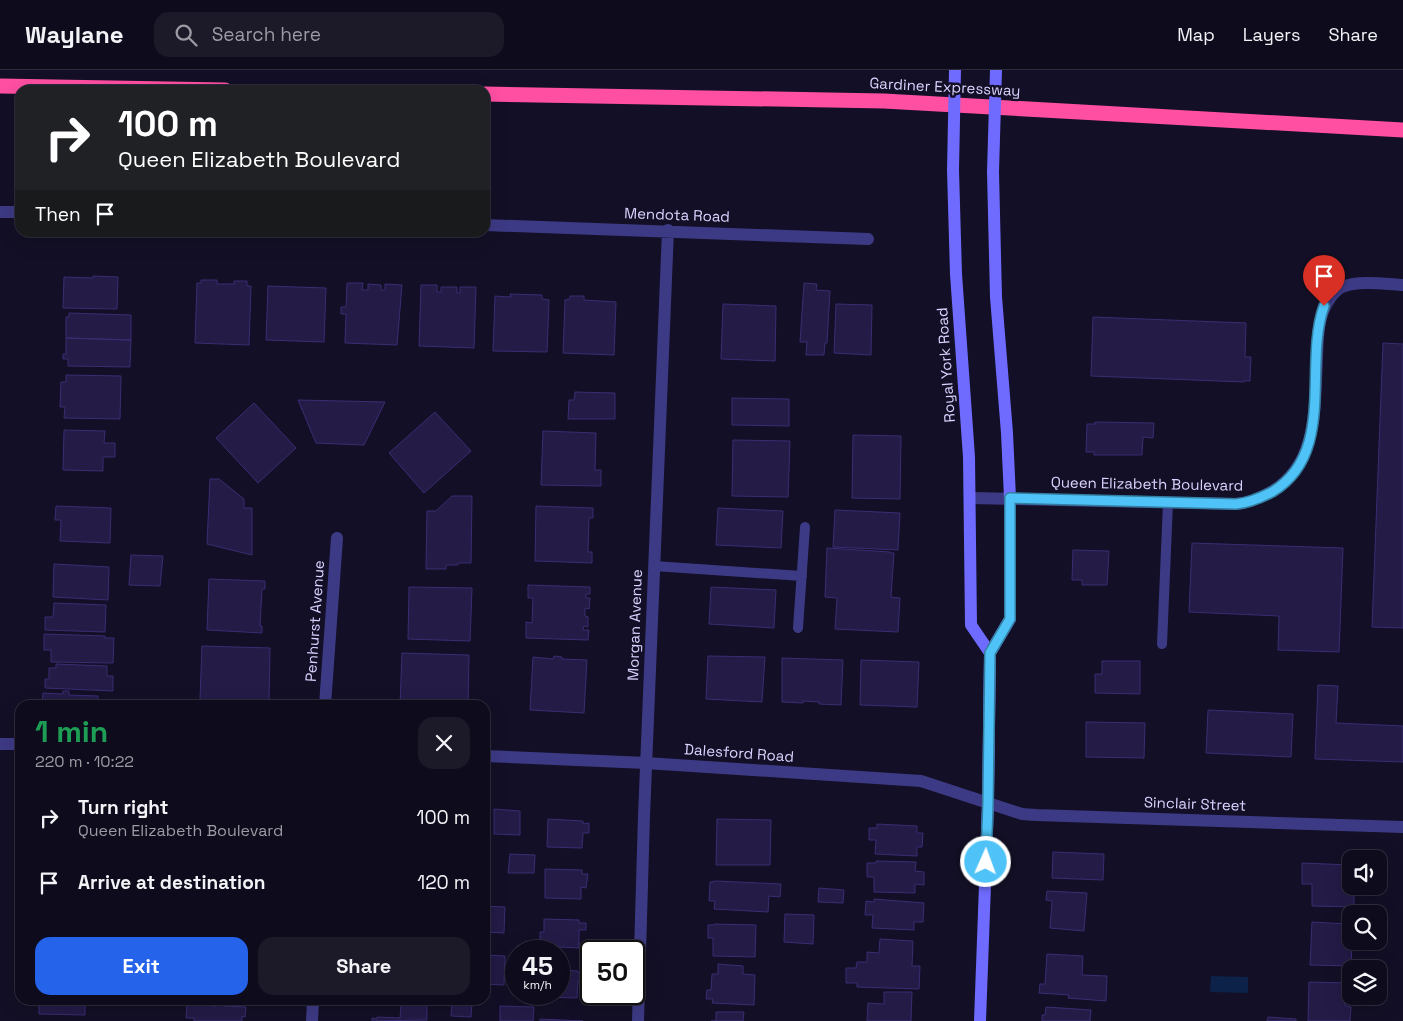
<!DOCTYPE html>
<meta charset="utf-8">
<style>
:root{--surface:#0e0b1c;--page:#1c1929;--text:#f1f3f6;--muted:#9b9ba3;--line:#2e2b3b;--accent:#2563eb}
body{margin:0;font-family:"Space Grotesk",sans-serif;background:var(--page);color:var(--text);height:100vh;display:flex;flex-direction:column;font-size:19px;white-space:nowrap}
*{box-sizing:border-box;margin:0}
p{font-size:16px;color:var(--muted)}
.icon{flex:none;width:28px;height:28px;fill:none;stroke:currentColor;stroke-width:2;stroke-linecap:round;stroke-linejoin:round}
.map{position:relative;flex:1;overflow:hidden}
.drawer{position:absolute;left:15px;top:630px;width:475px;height:305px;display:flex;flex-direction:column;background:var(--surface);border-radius:15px;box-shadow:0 5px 20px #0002,0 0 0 1px var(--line)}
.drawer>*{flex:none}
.hud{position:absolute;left:15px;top:15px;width:475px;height:152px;border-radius:15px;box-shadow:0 5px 20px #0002,0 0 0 1px var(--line);background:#202124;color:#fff;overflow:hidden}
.tools{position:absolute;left:1342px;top:780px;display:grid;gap:10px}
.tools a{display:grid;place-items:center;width:45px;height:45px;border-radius:10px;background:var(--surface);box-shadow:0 5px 20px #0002,0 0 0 1px var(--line);font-size:25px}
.speed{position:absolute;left:505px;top:870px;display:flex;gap:10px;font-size:25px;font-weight:700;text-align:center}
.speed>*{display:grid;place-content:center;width:65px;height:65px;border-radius:50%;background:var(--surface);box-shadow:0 5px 20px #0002,0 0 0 1px var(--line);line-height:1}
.speed small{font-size:12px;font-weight:400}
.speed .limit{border:2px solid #111;border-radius:8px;background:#fff;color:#111}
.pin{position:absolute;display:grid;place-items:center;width:42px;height:42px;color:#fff;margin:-51px -21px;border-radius:50% 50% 50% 0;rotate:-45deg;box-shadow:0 0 5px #0007}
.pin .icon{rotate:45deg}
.me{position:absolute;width:55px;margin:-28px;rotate:2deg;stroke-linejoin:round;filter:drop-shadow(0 0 4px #0008)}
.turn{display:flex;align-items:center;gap:18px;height:105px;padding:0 20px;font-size:22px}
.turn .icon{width:65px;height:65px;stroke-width:2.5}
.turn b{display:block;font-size:35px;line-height:42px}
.then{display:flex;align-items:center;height:48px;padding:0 20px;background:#0003;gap:10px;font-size:19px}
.round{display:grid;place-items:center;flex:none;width:52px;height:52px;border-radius:15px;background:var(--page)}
.summary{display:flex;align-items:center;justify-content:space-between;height:85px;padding:0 20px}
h1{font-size:30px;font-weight:600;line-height:38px;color:#1e9e55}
.cta{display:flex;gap:10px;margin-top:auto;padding:10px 20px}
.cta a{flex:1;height:58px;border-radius:15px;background:var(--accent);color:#fff;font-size:20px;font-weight:600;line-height:58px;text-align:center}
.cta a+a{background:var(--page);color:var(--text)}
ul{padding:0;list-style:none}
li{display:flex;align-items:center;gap:15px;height:65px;padding:0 20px}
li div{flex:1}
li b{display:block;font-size:19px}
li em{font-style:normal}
header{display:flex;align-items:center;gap:30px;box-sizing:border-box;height:70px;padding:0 25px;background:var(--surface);border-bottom:1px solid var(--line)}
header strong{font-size:24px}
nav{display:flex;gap:28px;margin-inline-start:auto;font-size:18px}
.search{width:350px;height:45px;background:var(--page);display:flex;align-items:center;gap:12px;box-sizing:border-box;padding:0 18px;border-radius:15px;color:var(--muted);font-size:19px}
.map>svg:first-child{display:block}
.water{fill:#0c2248}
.building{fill:#241b47;stroke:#3b2d73}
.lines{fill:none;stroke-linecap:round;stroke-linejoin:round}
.lane{stroke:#3d3a85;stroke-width:10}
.street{stroke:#3d3a85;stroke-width:12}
.secondary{stroke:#6f6bff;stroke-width:12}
.highway{stroke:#ff4fa3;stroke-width:15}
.secondary-bridge{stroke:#6f6bff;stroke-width:12}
.route-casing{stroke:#337fa1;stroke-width:12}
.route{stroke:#4fc3f7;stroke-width:9}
.labels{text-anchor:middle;stroke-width:5;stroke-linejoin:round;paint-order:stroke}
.street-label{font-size:15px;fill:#d9d4ff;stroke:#130f26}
</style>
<header>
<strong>Waylane</strong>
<div class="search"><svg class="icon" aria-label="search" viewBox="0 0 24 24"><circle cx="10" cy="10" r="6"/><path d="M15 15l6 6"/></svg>Search here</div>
<nav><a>Map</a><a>Layers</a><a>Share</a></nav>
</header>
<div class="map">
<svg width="1403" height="951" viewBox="0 0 1403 951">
<rect width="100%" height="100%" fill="#130f26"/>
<path class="water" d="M1211 906 1248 907V923L1210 922Z"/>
<path class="building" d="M93 206 118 207 117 239 63 238 64 207 93 208Z
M201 210H217V214H234V211H247V216H251L249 275 195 273 197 213H201Z
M347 213H363L362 220H368V214L381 215V220H385V214L402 215 397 275 345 273 346 244H341V237H346Z
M804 213 817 214 816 220 830 221 827 273H825L824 285H806L807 272H800Z
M421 215H437V222H441V217H457V223H460V217H476L474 278 419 276Z
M268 216 326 218 324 272 266 270Z
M510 224 542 225V229L549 230 547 282 493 281 495 226 511 227Z
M570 226H584V230L616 232 614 285 563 283 565 230 570 229Z
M723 234 776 236 775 291 721 289Z
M836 234 872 235 871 285 834 283Z
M69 243 131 245V270L66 268V247H69Z
M1093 247 1246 253 1245 287H1251L1250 311H1244V312L1091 306Z
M66 268 131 270 130 297 68 296V289H63V284H66Z
M1383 273 1403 274V558L1372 557Z
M66 305 121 306 120 349 64 348 65 337H60L61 312H66Z
M575 322 615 323V349H568L569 330H574Z
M732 328 789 329V356L732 355Z
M298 330 385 332 364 375 316 373Z
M254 333 296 378 258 413 216 368Z
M435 342 471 381 424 423 389 383Z
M1095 352 1154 353 1153 368 1143 367 1142 385H1094V382H1086L1087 354H1095Z
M64 360 105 361 104 373H115V387H103V401L63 400Z
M543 361 596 363 595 400H601V416L541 415Z
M853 365 901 366 900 429 852 428Z
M733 370 790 371 788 427 732 426Z
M210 409H219L244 429V438H252V485L207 474Z
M452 426H472L471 493H458V495H446V499H426L427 441H436Z
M56 436 111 438 110 473 60 471 61 450H55Z
M536 436 593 438V448H589L588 482H592V493L535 491Z
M718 438 783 441 781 478 716 475Z
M835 440 900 443 898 480 833 477Z
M1192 473 1343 478 1339 582 1278 580 1279 546 1189 542Z
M827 478 890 482V483H894L891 527 900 528 898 562 835 559 837 528 825 527Z
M1073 480 1109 481 1107 515H1082V510H1072Z
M131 485 163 486 160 516 129 515Z
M54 494 109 497 108 530 53 527Z
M209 509 265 511V519H262L260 556H262V563L207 560Z
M528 515 590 517V524H586V528H590L589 539 585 538V546L588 547V557L584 556 583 560H589L588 570 526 568V552L532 553 533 528H528Z
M409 517 472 518 470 571 408 569Z
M711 517 776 520 774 558 709 554Z
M54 533 106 535 105 562 45 560V547H53Z
M44 564 105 566V568H114L113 593 51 592V580H44Z
M202 576 270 578 269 633 200 630Z
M402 583 469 585 468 635H400Z
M554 586 562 587V589L587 590 584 643 530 640 533 587 553 589Z
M708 586 765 587 762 632 706 629Z
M782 588 843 590 841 635 819 634V632L803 631V633L782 632Z
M861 590 919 592 917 637 860 635Z
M1102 591H1140V624L1095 623V604H1102Z
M56 594 107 596V606H113V621L45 618V609H49V598H56Z
M1318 615 1338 616 1336 653 1403 656V692L1315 689Z
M63 621H69V625L98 626V635H42L43 623 63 624Z
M1208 640 1293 644 1291 687 1206 683Z
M1086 652 1145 653 1144 688 1086 687Z
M494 739 520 741V765L494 764Z
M548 749 583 751V754L589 753V763H583L582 778 547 777Z
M717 749 771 750 770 795H716Z
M877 754 917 756V763H923L922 777H917V786L875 784 876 770H869V758H877Z
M1053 782 1104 784 1103 810 1052 808Z
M510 784 535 785 534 803H508Z
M876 791 916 792 915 801 924 802V815L915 814V823L874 822V807H867V793H876Z
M1302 793 1351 795V816H1354V837L1312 836V814H1302Z
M545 799 582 800V804H588L586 818 581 817V829L545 828Z
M716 811 781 814 780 827 769 826 768 842 714 839 715 831H709L710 812Z
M819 818 844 820 843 833 818 832Z
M1047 821 1087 823 1084 861 1050 858 1052 831 1046 830Z
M874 829 924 833 923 852H914V860L872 858 873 845H865L866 831 874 832Z
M485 836 505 837 504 863 485 862Z
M785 844 814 845 813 874 784 872Z
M544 849 579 850V853H586V860H579V878L540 876V862H544Z
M1312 852 1347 854V875H1352L1351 896 1310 895Z
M714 854 756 855 755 887 713 886V868H708V855H713Z
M880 869 913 871 912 896H920L919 919 857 917V913H846V898H856L857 892H867V882L879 883Z
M1047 884 1083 886 1082 905 1107 906 1106 931 1068 928 1069 925 1039 923 1040 914H1045Z
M485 885 505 886 504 915 485 914Z
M718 894 743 896V904L755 905 754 935 712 933 713 929H706L707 920H711L712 904H718Z
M559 900 578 901V903H584V911H578L577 928 542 927V924H559Z
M1309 912 1350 913V921H1345V936L1351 937 1350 951H1308Z
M884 922H912L911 951H867L868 933 884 934Z
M39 930H85V945L39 944Z
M216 932H224V936L246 937 245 947 242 946V951H194V948H186L187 934 216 936Z
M452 932 472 934 471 947 451 946Z
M401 935H427V950L372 951V948L377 949V947L400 948Z
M500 936 534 937 533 951H500Z
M1046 937 1091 940 1090 951H1042V945H1045Z
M716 942H744L743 951H711H716Z
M1268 947 1296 949V951H1267Z
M540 949 583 951H540Z"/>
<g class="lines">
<path class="lane" d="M654 496 802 506
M798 558 805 457
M1162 574 1168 433"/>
<path class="street" d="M0 142H20
M485 155 868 169
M970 428 1236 434C1249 433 1260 428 1271 422 1319 394 1314 337 1317 289 1318 266 1317 246 1331 227 1334 223 1338 219 1342 217 1358 210 1386 214 1403 215
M325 635 337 468
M0 674H20
M485 686 646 693 921 711 1022 744 1036 745 1403 757
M312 951 313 930
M638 951 644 746 668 160"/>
<path class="secondary" d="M953 100 956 204 969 387 971 555 990 583
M980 951 988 733 990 583 1010 549V428L1007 363 996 227 993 102"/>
<path class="highway" d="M0 16 225 20
M485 24 884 31 1403 60"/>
<path class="secondary-bridge" d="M953 100 955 0
M993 102 996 0"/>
</g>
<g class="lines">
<defs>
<path id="route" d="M986 792 988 733 990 583 1010 549V428L1236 434C1249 433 1260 428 1272 422 1337 383 1303 295 1324 236"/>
</defs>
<use href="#route" class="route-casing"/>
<use href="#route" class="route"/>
</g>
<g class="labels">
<g class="street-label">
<text transform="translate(945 17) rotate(3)" y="5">Gardiner Expressway</text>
<text transform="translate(677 145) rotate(2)" y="5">Mendota Road</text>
<text transform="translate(946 295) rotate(-94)" y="5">Royal York Road</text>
<text transform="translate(1147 414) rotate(1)" y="5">Queen Elizabeth Boulevard</text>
<text transform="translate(315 551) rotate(-86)" y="5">Penhurst Avenue</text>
<text transform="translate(635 555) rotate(-88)" y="5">Morgan Avenue</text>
<text transform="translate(739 683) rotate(4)" y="5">Dalesford Road</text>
<text transform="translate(1195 734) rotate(2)" y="5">Sinclair Street</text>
</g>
</g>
</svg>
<div class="tools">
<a><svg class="icon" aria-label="sound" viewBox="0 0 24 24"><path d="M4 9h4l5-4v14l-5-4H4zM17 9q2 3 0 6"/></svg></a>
<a><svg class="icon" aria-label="search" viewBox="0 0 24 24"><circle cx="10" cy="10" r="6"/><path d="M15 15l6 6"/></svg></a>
<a><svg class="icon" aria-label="layers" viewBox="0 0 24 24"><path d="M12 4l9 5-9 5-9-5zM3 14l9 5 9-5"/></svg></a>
</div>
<div class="speed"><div>45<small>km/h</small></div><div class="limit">50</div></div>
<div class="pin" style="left:1324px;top:236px;background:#d93025"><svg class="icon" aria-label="arrive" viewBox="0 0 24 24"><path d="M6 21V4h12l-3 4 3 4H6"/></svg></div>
<svg class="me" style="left:986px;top:792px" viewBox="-20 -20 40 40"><circle r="17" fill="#4fc3f7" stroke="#fff" stroke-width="3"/><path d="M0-11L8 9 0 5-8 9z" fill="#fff"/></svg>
<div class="hud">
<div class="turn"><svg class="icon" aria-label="right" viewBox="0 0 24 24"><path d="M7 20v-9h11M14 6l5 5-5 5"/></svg><div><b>100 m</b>Queen Elizabeth Boulevard</div></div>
<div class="then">Then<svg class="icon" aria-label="arrive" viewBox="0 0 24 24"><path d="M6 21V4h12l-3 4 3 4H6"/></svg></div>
</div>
<section class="drawer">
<div class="summary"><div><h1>1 min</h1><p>220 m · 10:22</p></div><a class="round"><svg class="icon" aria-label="close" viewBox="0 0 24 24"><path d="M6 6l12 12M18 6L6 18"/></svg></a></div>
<ul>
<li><svg class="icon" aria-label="right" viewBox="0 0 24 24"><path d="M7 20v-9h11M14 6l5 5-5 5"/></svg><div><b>Turn right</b><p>Queen Elizabeth Boulevard</p></div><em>100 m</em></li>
<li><svg class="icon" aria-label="arrive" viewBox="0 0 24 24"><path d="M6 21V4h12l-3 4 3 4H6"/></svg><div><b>Arrive at destination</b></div><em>120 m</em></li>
</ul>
<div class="cta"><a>Exit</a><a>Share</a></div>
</section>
</div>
